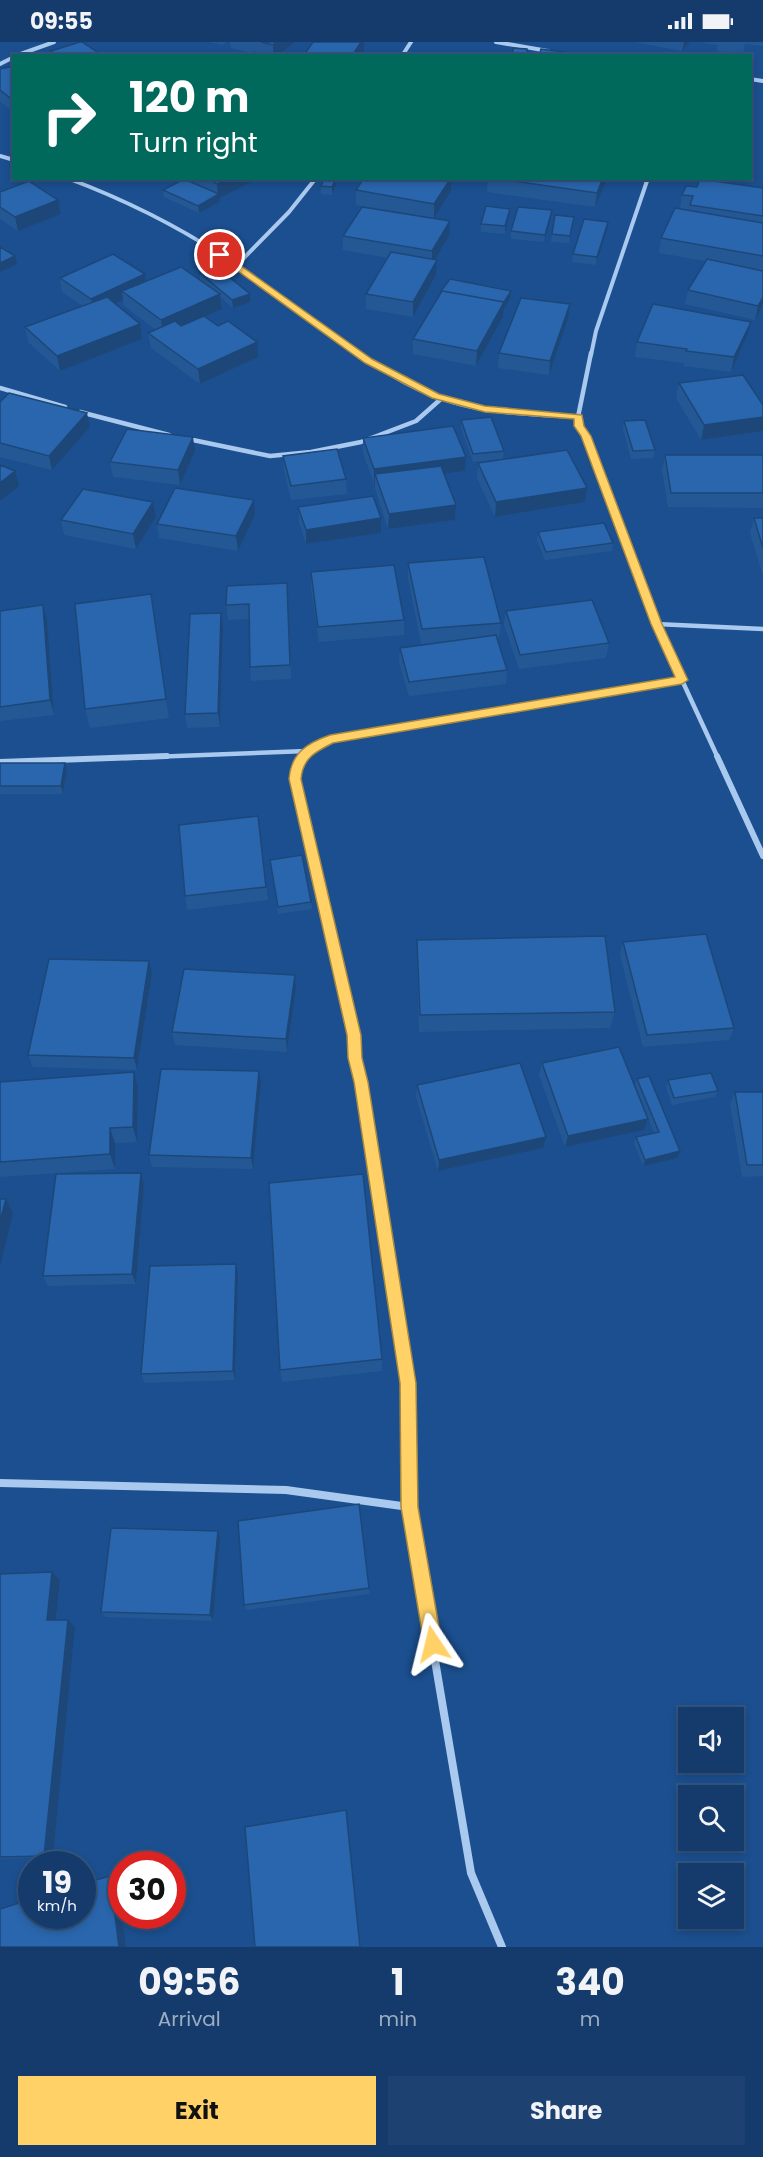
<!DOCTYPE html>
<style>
:root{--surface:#143b6b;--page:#1d4271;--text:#f1f3f6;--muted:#9dadc1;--line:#33557e;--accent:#ffd166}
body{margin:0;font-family:Poppins,sans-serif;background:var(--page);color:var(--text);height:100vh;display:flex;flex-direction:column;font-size:22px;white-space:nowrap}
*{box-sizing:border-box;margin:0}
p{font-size:20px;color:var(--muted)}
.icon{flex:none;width:33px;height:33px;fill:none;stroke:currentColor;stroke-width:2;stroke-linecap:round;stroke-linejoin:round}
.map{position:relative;height:1905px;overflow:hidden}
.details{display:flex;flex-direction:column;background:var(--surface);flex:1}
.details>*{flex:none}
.guide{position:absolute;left:12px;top:12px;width:740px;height:126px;border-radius:0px;box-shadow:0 3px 9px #0003,0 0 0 2px var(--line);background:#00695c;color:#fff;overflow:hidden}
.buttons{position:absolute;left:678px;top:1665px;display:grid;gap:12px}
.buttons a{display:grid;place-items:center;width:66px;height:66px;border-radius:0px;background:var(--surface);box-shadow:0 3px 9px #0003,0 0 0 2px var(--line);font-size:30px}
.speed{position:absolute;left:18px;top:1809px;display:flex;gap:12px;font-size:30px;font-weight:700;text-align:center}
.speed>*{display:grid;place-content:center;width:78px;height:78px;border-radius:50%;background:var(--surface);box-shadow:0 3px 9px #0003,0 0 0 2px var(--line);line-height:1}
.speed small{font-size:15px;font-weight:400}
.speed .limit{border:9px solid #d22;background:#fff;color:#111}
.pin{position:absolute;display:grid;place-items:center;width:51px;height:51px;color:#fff;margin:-26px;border:3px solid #fff;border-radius:50%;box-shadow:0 2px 6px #0007}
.me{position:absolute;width:66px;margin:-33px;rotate:350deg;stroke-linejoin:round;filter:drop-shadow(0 0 4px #0008)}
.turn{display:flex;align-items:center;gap:21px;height:126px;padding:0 18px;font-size:27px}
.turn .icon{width:78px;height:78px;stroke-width:2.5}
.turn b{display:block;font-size:42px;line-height:51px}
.eta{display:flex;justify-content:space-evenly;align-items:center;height:102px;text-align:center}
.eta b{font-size:36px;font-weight:700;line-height:42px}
.primary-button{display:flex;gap:12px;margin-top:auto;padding:12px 18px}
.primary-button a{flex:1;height:69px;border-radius:0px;background:var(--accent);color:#111;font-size:24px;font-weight:700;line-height:69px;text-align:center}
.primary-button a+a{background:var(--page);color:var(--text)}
.status{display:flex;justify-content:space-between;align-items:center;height:42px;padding:0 30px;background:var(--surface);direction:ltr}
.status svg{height:16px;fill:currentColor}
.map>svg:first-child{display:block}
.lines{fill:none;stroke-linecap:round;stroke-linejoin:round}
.street-far3{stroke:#a9c9ee;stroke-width:4}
.street-far2{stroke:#a9c9ee;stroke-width:4.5}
.street-far1{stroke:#a9c9ee;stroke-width:6}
.street{stroke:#a9c9ee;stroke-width:8}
.wall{fill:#245895}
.shaded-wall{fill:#1d4779}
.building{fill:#2a66ad;stroke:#1d4779;stroke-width:1.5}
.route{fill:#ffd166;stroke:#a68842;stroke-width:1.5}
</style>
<div class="status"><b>09:55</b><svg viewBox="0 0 49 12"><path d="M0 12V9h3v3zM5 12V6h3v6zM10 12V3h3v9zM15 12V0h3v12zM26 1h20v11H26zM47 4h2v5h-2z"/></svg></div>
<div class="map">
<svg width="763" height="1905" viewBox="0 0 763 1905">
<rect width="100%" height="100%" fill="#1b4f8f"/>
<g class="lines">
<path class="street-far3" d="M496 0 548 9
M15 14 54 0
M402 14 411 0
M0 22 14 15
M750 37 763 39
M0 114 14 118
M67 136C123 157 176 183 226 216 272 247 314 282 360 313
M237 223 289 170 316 136
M591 313 596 289 648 136"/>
<path class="street-far2" d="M358 311C387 331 418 351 453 360 493 372 536 372 578 375
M591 311 578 375 579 384 586 394 656 582 718 716
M0 346 65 365
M80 370 169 393
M188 397 270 414 311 410 361 400 416 379 442 356
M656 582 763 587
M125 716 307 709
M302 716 310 708 330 697 682 638"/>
<path class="street-far1" d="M303 714 298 722 295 737 354 993 355 1016 361 1040 391 1235
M717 714 763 814
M0 720 167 714"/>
<path class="street" d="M391 1234 408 1341 409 1465 471 1831 502 1905
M0 1441 286 1448 409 1465"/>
</g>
<path class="wall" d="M209 0H227L222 3Z
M230 0H295L277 14H249L252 11 231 6Z
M634 0H690L682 9Z
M703 0H763V4L745 2 743 12 717 9 718 3 703 1Z
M14 24V71L0 59V27Z
M181 136H259L220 156V160L199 171 164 155 163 148 183 137Z
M325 136H336V143L332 153 321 152V144Z
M364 136H452L451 149 434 176 356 163V148Z
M488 136H606L595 165 487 150Z
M697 145 763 146V263L755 278 685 262 688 248 705 219 659 211 661 196 680 167 682 153Z
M0 150 58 158 61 172 18 189 0 177Z
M552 168 551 176 544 200 511 197V189Z
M509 175 505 192 481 190V182Z
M574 175 569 201 551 200 552 192Z
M607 188 596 223 572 220 573 212Z
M343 194H449L435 218 436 233 413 275 366 267V252L388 216 343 208Z
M200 231 250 260 233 266 221 256 222 267 204 274 258 315 200 342 151 306 148 291 156 288 124 264 123 258 115 261 140 282 142 297 60 329 28 300 25 285 83 264 62 250 60 236 145 232 146 239 200 238Z
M441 249H511L510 257 504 267 503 275 476 324 413 312V297L440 252Z
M568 277 549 333 498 326 499 311Z
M747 294 731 330 684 324V321L635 315 637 300Z
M679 341 763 363V389L701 398 676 356Z
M0 360 90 385 52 428 0 415Z
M461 378 504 409 503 417 473 420 461 386Z
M624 379 655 408 653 416 631 417 623 387Z
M363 396 465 429 444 432 456 463 455 478 388 487 375 447V441L374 442 363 411Z
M195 409 180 443 113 435 110 420Z
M665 413H763V466L668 465 662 428Z
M283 414 346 437 347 452 291 458 284 429Z
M478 421 587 446 585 460 495 475 477 436Z
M153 460 156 475 136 507 64 493 61 478Z
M298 465 381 491 306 502 299 480Z
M255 473 238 509 159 496 157 482Z
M754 476H763V534L750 491Z
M538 490 613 501 612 509 545 518 537 498Z
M408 521 501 581 499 595 497 596 507 628 506 642 409 654 399 620 400 606 446 600 421 602 408 536Z
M311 530 404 578V593L319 600 311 545Z
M288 556 291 637 251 639 250 625 249 577 228 578 226 563Z
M0 569 47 578 54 673 0 679Z
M506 569 609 601 606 616 519 627 504 583Z
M154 571 169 676 90 686 85 667Z
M223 586 220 685 187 686 185 672Z
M0 721 67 728 63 752H0Z
M258 774 268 858 187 868 185 854Z
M270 818 311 860 312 867 278 872Z
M417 898 615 970 610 986 419 990 417 915Z
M623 900 734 986 729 998 643 1005 620 913Z
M152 932 137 1028 33 1025 28 1013Z
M295 933 296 946 287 1010 175 1003 172 990Z
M542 1021 648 1077 644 1088 565 1105 539 1033Z
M637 1037 678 1116 643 1124 634 1101 636 1095 654 1091 635 1043Z
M668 1038 718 1049 715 1055 672 1063 666 1045Z
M0 1040 138 1046 137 1100 115 1101V1127L0 1135Z
M261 1041 253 1127 152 1125 149 1113Z
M417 1043 543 1106 438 1129 416 1055Z
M735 1050H763V1134L742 1135 730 1062Z
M141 1131 144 1142 136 1242 48 1244 43 1234Z
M238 1232 235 1338 145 1341 141 1332Z
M382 1317V1329L282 1340 280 1328Z
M220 1496 213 1579 106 1575 101 1570Z
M52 1530 60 1538 56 1578 75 1585 53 1815 0 1817V1532Z
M369 1546V1552L246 1568 244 1563Z"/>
<path class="shaded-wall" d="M276 0H295L277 14H273V3Z
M361 0H364V10L362 14H352Z
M684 0H690L682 9Z
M228 136H259L220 156V160L199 171 198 164 218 153 217 142Z
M336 136V143L332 153V145Z
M451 136H452L451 149 434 176V162Z
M603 136H606V139L595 165 597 151Z
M58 158 61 172 18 189 15 175Z
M510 167 509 175 505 192V184Z
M552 168 551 176 544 200 545 193Z
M450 179 449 194 432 223V209Z
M608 180 607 188 596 223 597 215Z
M15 214 17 222 0 230V221Z
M437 218 436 233 413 275V260Z
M145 232 147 247 122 249 123 258 93 271 91 257Z
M511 249 510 257 504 267 503 275 476 324 477 309 502 262Z
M220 252 222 267 163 292 161 278Z
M250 252V260L233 266 232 258Z
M763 255V263L755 278 758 264Z
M570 262 568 277 549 333 550 319Z
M751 280 747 294 731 330 734 315Z
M140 282 142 297 60 329 57 314Z
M257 300 258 315 200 342 198 327Z
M87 371 90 385 52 428 49 414Z
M763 375V389L701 398 704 383Z
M193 395 195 409 180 443 178 428Z
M466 415 465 429 378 441 375 432V441L374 442V427Z
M15 429 19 444 0 459V441Z
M587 446 585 460 495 475 496 460Z
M254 458 255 473 238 509 236 494Z
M153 460 156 475 136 507 133 492Z
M456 463 455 478 388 487 389 472Z
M381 476V491L306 502V488Z
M151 552 154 571 169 676 166 657Z
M43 563 47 578 54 673 50 658Z
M221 571 223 586 220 685 218 671Z
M65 721 67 728 63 752 61 744Z
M149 919 152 932 137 1028 134 1016Z
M295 933 296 946 287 1010 286 997Z
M259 1029 261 1041 253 1127 251 1116Z
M134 1030 138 1046 137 1100 133 1085Z
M648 1077 644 1088 565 1105 568 1094Z
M110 1086 115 1101V1127L110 1112Z
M546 1095 543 1106 438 1129 439 1118Z
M680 1109 678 1116 643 1124 645 1118Z
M141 1131 144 1142 136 1242 132 1232Z
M6 1157 13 1171 0 1224V1180Z
M236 1222 238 1232 235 1338 233 1329Z
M218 1489 220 1496 213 1579 210 1573Z
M52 1530 60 1538 55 1585 47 1578Z
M68 1578 75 1585 53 1815 44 1814Z
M110 1834 117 1835 126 1905H119Z"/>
<path class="building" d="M80 0H82L100 12 96 14H57L51 9Z
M261 0H276L273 3Z
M313 0H361L352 14 304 13Z
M513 6 527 7V13H513Z
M541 7 586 13 585 14H539Z
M253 10 271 14H249Z
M14 24V59L0 48V27Z
M207 136H228L217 142Z
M325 136H336L332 145 321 144Z
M364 136H451L434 162 356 148Z
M492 136H603L597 151Z
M184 137 219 152 198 164 163 148Z
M700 137 763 146V174L690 163 693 154 682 153 686 144 697 145Z
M29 139 58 158 15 175 0 165V150Z
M486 164 510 167 505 184 481 182Z
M362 165 450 179 432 209 343 194Z
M518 165 552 168 545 193 511 189Z
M675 166 763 181V214L661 196Z
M555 173 574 175 570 194 552 192Z
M584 177 608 180 597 215 573 212Z
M0 205 15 214 0 221Z
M391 210 437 218 413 260 366 252Z
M113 212 145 232 91 257 60 236Z
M707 217 763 229V255L758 264 688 248Z
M181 225 220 252 161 278 122 249Z
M217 225 250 252 232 258 200 231Z
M450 237 511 249 504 260 442 249H441Z
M442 249 504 260 477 309 413 297Z
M107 255 140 282 57 314 25 285Z
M521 256 570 262 550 319 499 311Z
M653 262 751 280 734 315 686 309 687 307 637 300Z
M204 274 218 284 228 279 257 300 198 327 148 291 175 279 181 284Z
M743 333 763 363V375L704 383 679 341Z
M9 351 87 371 49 414 0 401V360Z
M491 375 504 409 473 412 461 378Z
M645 378 655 408 633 409 624 379Z
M453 384 466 415 374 427 363 396Z
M127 387 193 395 178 428 110 420Z
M337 407 346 437 291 444 283 414Z
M567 408 587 446 496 460 478 421Z
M665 413H763V451H671Z
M0 423 15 429 0 441Z
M441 424 456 463 389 472 375 432Z
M175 446 254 458 236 494 157 482Z
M83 447 153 460 133 492 61 478Z
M373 454 381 476 306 488 298 465Z
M754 476H763V506Z
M604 481 613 501 546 510 538 490Z
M484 515 501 581 422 587 408 521Z
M394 523 404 578 318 585 311 530Z
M287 541 290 623 250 625 249 562 226 563 227 544Z
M151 552 166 657 85 667 75 562Z
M592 558 609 601 520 613 506 569Z
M43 563 50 658 0 665V569Z
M221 571 218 671 185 672 190 572Z
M496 593 507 628 409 640 400 606Z
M0 721H65L61 744H0Z
M258 774 266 845 185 854 179 783Z
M302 813 311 860 278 865 270 818Z
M706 892 734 986 647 993 623 900Z
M605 894 615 970 420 973 417 898Z
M49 917 149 919 134 1016 28 1013Z
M184 927 295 933 286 997 172 990Z
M619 1005 648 1077 568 1094 542 1021Z
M520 1021 546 1095 439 1118 417 1043Z
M161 1027 259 1029 251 1116 149 1113Z
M134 1030 133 1085 110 1086V1112L0 1120V1040Z
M711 1031 718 1049 674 1056 668 1038Z
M649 1034 680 1109 645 1118 636 1095 659 1090 637 1037Z
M735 1050H763V1123H747Z
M141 1131 132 1232 43 1234 56 1132Z
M363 1132 382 1317 280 1328 269 1141Z
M0 1157H6L0 1180Z
M236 1222 233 1329 141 1332 150 1224Z
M359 1462 369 1546 244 1563 238 1479Z
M111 1486 218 1489 210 1573 101 1570Z
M52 1530 47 1578H68L44 1814 0 1815V1532Z
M346 1768 360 1905H255L245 1785Z
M110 1834 119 1905H0V1867L32 1857V1874H82V1842Z"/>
<path class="route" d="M217 211H223L372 317 439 352 485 364 582 373 584 384 591 394 662 582 688 638 682 642 333 701C315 710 303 716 301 737L361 993 362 1016 368 1040 416 1341 418 1465 442 1602 439 1609 433 1611 426 1609 424 1602 401 1465 400 1341 354 1040 348 1016 347 993 289 737C291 711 307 701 330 693L675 635 651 582 581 394 574 384V377L485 370 432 356 365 321 217 214Z"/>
</svg>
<div class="buttons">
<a><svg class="icon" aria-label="sound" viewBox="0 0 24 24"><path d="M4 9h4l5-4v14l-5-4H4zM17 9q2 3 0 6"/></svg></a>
<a><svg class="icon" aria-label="search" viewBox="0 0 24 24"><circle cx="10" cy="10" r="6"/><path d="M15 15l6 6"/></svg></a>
<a><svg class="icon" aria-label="layers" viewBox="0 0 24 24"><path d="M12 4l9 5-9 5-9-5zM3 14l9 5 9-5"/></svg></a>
</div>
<div class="speed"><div>19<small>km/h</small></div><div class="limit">30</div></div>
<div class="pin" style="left:220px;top:213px;background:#d93025"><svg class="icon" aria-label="arrive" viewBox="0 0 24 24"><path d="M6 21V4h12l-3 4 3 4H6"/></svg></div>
<svg class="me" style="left:433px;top:1602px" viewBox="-20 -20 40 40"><path d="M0-17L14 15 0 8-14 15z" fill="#ffd166" stroke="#fff" stroke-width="4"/></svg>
<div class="guide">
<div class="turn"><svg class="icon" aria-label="right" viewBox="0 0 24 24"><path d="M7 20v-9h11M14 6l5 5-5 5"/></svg><div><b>120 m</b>Turn right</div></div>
</div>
</div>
<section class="details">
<div class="eta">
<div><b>09:56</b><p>Arrival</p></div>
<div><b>1</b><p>min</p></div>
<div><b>340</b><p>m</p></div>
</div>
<div class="primary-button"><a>Exit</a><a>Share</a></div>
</section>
